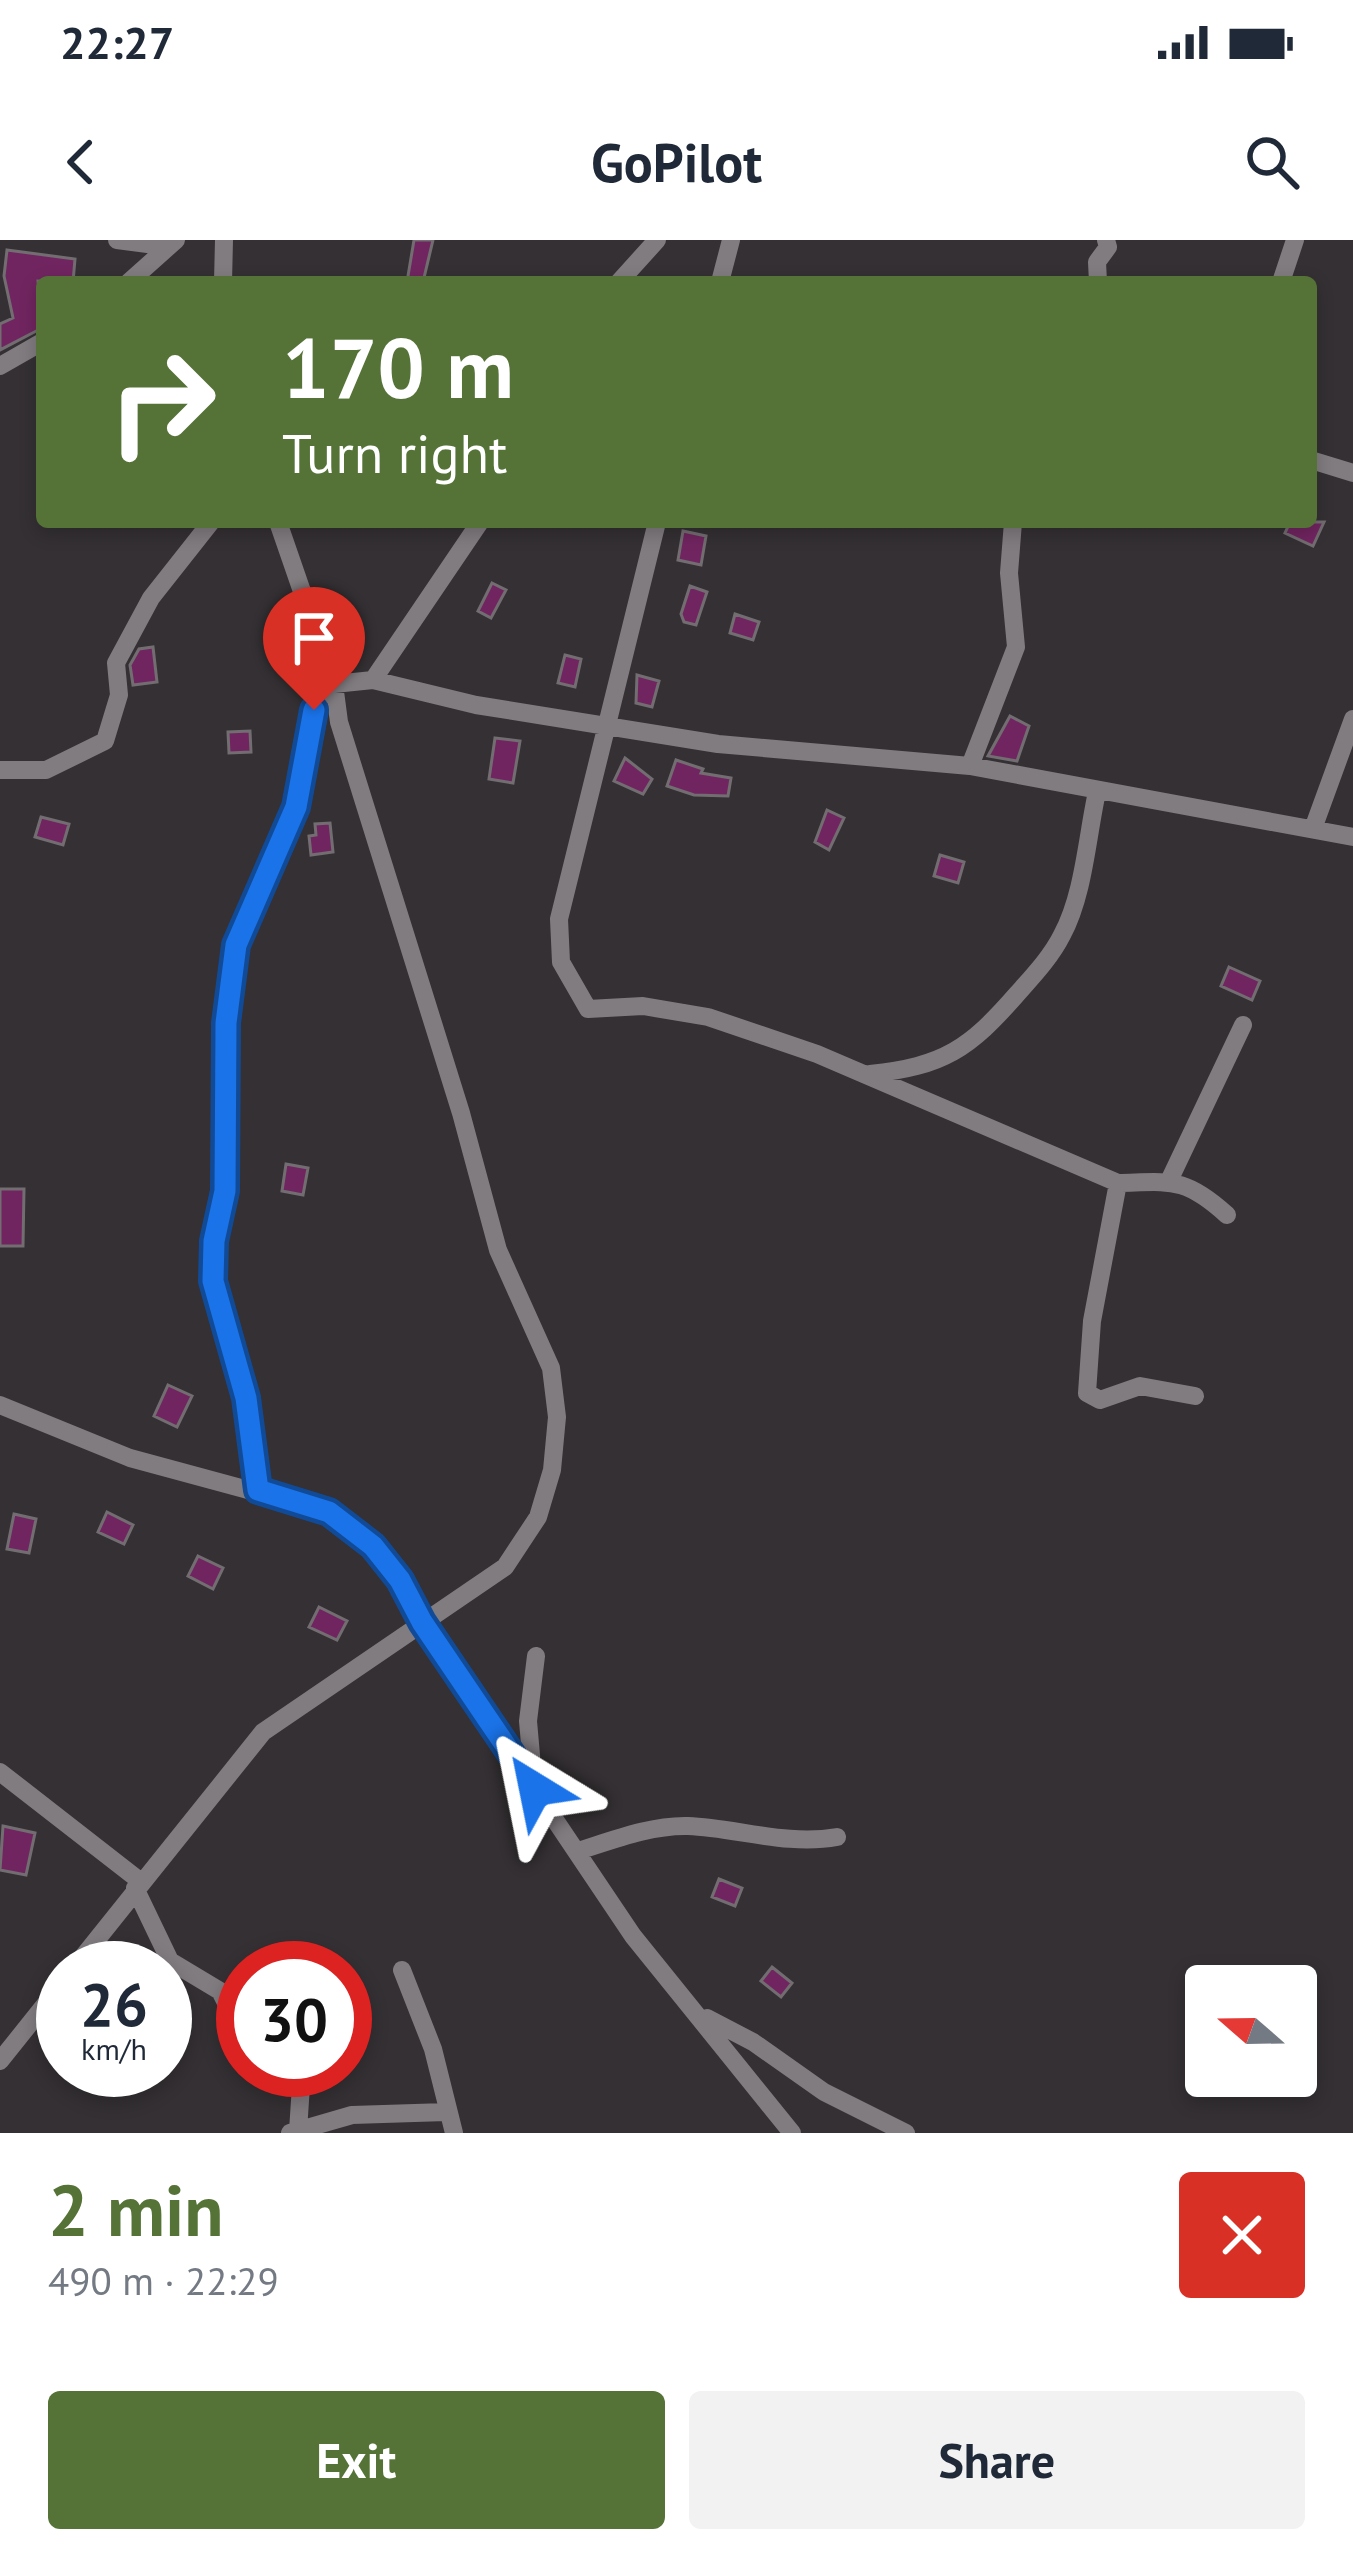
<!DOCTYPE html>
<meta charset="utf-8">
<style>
:root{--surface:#fff;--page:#f2f2f3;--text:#1f2937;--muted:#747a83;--accent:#557237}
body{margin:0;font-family:"PT Sans",sans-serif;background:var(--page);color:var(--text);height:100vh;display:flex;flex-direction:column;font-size:45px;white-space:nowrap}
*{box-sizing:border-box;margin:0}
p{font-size:39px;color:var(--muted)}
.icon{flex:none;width:66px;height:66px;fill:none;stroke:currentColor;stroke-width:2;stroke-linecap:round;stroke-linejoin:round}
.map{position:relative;height:1893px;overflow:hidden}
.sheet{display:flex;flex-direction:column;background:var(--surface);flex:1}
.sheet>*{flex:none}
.top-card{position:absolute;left:36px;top:36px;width:1281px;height:252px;border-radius:12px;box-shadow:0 6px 18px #0003;background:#557237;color:#fff;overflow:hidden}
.needle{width:78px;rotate:290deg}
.controls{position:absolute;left:1185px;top:1725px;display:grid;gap:24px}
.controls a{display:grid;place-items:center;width:132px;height:132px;border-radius:12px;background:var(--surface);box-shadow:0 6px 18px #0003;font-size:60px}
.speed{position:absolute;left:36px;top:1701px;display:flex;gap:24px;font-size:60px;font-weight:700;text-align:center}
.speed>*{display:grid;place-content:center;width:156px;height:156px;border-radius:50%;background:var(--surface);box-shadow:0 6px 18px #0003;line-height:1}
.speed small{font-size:30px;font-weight:400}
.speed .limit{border:18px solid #d22;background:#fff;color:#111}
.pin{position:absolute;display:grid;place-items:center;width:102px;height:102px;color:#fff;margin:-123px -51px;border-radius:50% 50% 50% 0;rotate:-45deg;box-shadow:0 0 12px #0007}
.pin .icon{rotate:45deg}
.me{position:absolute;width:132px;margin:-66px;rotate:325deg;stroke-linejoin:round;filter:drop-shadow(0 0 9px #0008)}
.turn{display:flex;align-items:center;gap:42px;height:252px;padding:0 48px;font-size:54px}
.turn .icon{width:156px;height:156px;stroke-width:2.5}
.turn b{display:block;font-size:84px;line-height:102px}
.round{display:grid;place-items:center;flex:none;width:126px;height:126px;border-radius:12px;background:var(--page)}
.overview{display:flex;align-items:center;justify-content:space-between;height:204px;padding:0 48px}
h1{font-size:72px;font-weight:600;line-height:90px;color:var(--accent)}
.button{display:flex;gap:24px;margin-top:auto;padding:24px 48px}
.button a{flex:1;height:138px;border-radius:12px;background:var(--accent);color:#fff;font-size:48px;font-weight:600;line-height:138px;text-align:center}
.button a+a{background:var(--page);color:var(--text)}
.status{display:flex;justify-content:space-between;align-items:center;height:84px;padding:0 60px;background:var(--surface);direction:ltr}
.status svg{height:33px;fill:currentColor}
header{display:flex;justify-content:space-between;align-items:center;height:156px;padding:0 48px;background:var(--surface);font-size:54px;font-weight:600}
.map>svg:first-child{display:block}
.building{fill:#712560;stroke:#726d70;stroke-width:3}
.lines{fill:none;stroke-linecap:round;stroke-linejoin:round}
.minor{stroke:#817c80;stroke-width:18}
.route-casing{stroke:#114b97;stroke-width:30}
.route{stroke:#1a73e8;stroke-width:21}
</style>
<div class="status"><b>22:27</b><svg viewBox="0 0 49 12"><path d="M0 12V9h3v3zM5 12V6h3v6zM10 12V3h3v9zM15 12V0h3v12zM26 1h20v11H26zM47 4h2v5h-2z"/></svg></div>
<header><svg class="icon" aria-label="back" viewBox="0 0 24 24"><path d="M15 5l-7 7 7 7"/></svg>GoPilot<svg class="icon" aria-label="search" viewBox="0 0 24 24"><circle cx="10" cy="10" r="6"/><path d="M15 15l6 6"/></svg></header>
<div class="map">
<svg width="1353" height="1893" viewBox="0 0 1353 1893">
<rect width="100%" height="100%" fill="#343033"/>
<path class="building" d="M414 0H433L423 42H407Z
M7 10 75 19 73 42 38 41 42 88 0 110V84L13 78 4 36Z
M1290 282H1324L1313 306 1285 293Z
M683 291 706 296 701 325 678 320Z
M492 343 506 350 491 378 478 371Z
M690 346 707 352 696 385 684 382 681 374Z
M735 374 759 382 753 400 730 393Z
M153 407 157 442 133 445 130 425 139 409Z
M565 415 581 419 575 447 558 443Z
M637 435 659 441 652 467 636 463Z
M1010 476 1029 486 1017 521 988 516Z
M250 491 251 512 229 513 228 492Z
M495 498 520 501 513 543 489 539Z
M625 518 652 539 643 554 614 541Z
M676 520 703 529 701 533 731 538 728 556 694 555 667 546Z
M827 570 844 578 829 610 815 602Z
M41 577 69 584 63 605 35 597Z
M330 583 333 612 311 615 309 596 316 595 315 584Z
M940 615 964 622 958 643 934 636Z
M1229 727 1260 741 1252 760 1221 746Z
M286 924 308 928 303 955 282 951Z
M0 949H24L23 1006H0Z
M168 1145 192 1156 177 1187 154 1176Z
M107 1272 133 1285 124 1304 98 1292Z
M14 1274 36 1279 29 1313 7 1309Z
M198 1316 223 1328 213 1349 188 1336Z
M319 1367 347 1381 337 1400 309 1387Z
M3 1586 35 1593 26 1635 0 1630Z
M719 1639 742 1648 735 1666 712 1657Z
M772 1727 792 1743 781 1757 761 1741Z"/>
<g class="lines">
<path class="minor" d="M117 0 163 6
M129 42 176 0
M223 42 224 0
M619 42 657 0
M720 42 731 0
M1098 42 1097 22 1108 7 1106 0
M1281 42 1295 0
M0 126 42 102
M1311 220 1353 233
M657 282 559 679 561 722 588 769 643 766 708 777 817 814 1118 943C1170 942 1184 936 1227 975
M373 440 476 465 718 504 970 526 1353 597
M970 526 1016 407 1009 333 1013 282
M0 530H46L105 501 119 455 116 423 151 358 211 282
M1314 586 1353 479
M870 834C944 826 969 809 1017 754 1033 736 1051 717 1062 695 1084 654 1087 597 1097 552
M1118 943 1092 1081 1087 1153 1100 1160 1140 1146 1195 1156
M1168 943 1243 785
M0 1165 130 1218 329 1272 372 1306 400 1340 422 1382 633 1696 792 1893
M258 1250 246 1158 213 1041 214 1001 225 951 230 740 244 681 296 567 308 492 320 456 334 444 373 440 480 282
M0 1532 140 1641
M533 1538 528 1481 536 1416
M578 1611C613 1600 651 1585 688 1586 737 1588 787 1606 837 1597
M135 1648 170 1721 220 1751 243 1796
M74 1728 263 1492 505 1327 538 1277 552 1230 557 1177 551 1128 498 1010 461 873 339 482 334 444 278 282
M402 1730 433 1809 454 1893
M707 1778 753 1802 824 1852 906 1893
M0 1821 63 1742
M298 1891 302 1830
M290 1893 352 1875 446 1872"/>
</g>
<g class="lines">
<defs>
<path id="route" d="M314 470 296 567 236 705 226 783 225 951 214 1001 213 1041 246 1158 258 1250 329 1272 373 1306 400 1340 422 1382 535 1549"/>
</defs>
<use href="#route" class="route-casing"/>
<use href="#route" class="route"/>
</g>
</svg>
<div class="controls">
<a><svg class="needle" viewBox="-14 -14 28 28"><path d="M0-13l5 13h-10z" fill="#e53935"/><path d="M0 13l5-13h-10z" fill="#747a83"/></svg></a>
</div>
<div class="speed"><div>26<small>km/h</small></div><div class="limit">30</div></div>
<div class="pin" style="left:314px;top:470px;background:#d93025"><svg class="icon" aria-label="arrive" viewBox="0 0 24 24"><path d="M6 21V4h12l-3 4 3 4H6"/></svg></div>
<svg class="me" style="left:535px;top:1549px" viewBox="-20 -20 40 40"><path d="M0-17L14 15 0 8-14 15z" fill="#1a73e8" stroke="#fff" stroke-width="4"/></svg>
<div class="top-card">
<div class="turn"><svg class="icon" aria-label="right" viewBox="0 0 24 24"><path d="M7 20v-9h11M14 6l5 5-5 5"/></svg><div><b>170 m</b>Turn right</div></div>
</div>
</div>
<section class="sheet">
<div class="overview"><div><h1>2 min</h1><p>490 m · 22:29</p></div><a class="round" style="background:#d93025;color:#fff"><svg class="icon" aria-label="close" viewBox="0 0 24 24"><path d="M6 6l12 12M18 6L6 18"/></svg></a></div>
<div class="button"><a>Exit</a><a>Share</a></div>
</section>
